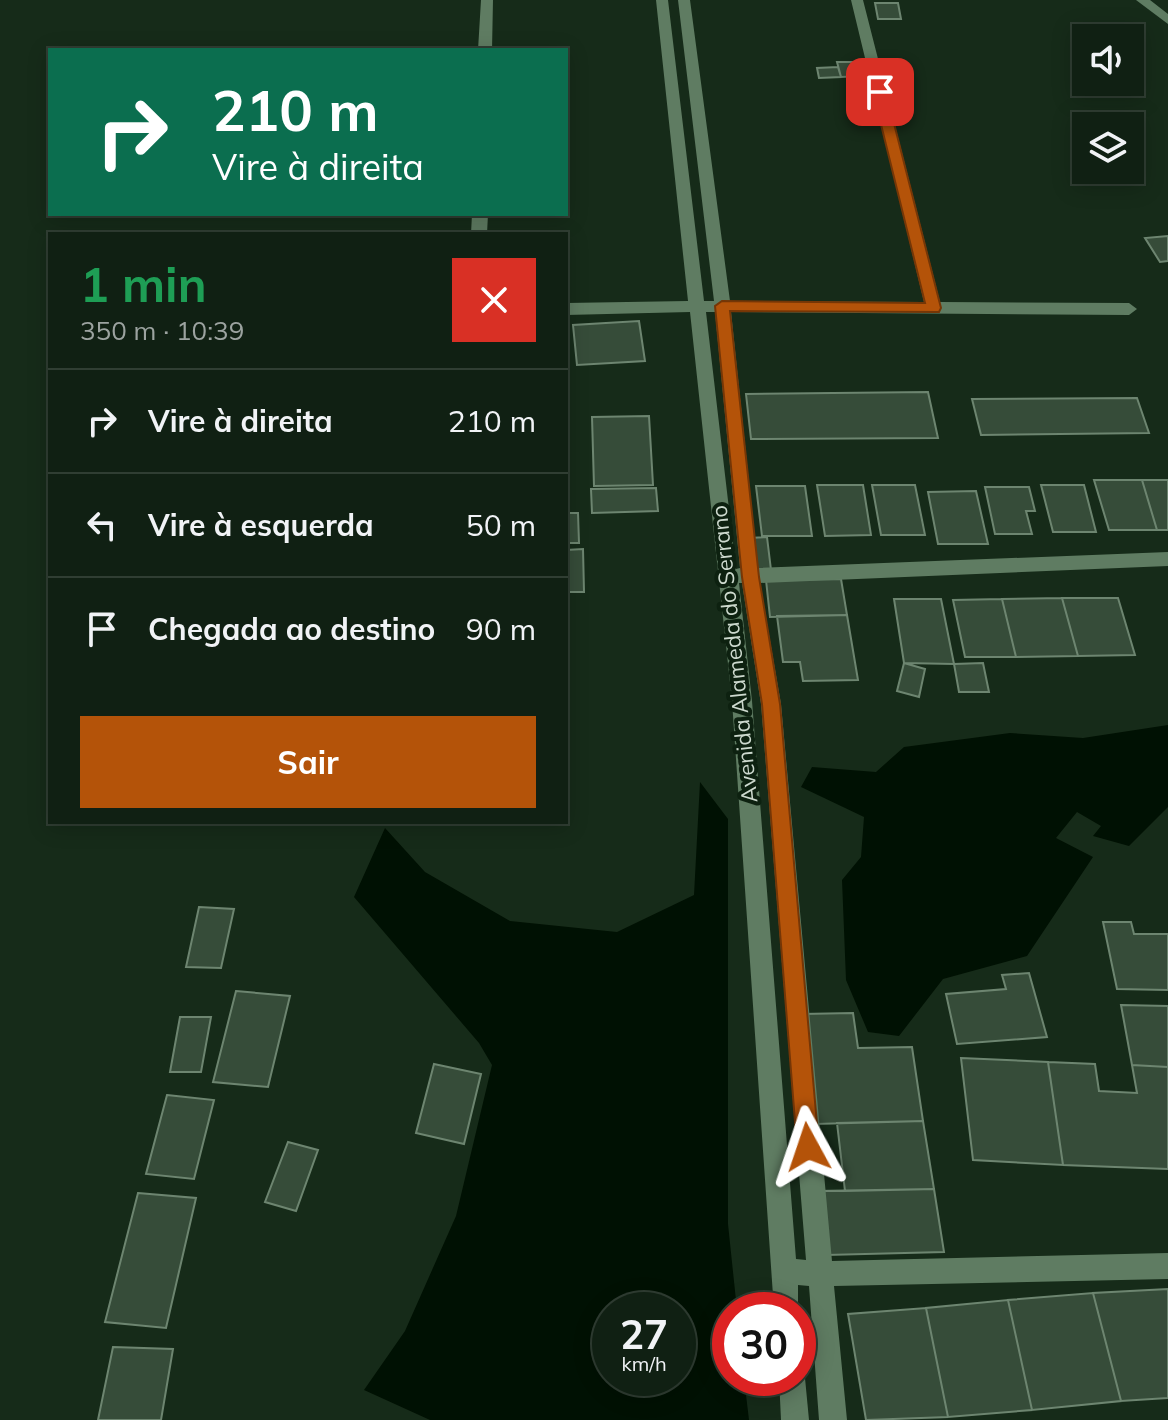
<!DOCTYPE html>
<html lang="pt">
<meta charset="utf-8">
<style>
:root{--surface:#102013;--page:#1e2d21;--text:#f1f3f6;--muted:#9ca3a0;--line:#303e33;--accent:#b45309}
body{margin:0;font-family:Mulish,sans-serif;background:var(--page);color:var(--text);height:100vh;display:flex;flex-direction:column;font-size:30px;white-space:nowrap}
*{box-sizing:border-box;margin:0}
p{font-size:26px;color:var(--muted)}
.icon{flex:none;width:44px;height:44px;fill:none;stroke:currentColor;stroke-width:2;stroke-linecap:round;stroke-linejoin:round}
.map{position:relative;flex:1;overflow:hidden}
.panel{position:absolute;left:48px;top:232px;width:520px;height:592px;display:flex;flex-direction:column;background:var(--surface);border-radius:0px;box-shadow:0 4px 20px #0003,0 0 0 2px var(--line)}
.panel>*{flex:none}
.top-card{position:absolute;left:48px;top:48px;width:520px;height:168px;border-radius:0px;box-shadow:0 4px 20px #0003,0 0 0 2px var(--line);background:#0b6e4f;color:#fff;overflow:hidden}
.controls{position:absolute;left:1072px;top:24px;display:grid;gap:16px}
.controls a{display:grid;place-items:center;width:72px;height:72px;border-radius:0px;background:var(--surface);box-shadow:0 4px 20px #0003,0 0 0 2px var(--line);font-size:40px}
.speed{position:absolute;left:592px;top:1292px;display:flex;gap:16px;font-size:40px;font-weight:700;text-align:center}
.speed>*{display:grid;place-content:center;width:104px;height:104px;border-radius:50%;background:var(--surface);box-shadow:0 4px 20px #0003,0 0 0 2px var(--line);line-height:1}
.speed small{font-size:20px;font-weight:400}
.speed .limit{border:12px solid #d22;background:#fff;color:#111}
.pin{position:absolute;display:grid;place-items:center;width:68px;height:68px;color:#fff;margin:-34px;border-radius:16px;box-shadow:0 4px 12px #0006}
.me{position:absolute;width:88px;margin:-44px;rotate:355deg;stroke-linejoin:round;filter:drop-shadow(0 0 6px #0008)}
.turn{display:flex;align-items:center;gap:28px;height:168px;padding:0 32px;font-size:36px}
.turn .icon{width:104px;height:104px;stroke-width:2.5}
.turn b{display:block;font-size:56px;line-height:68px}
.round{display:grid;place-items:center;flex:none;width:84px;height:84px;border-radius:0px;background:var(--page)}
.summary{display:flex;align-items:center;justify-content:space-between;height:136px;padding:0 32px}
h1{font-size:48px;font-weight:700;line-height:60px;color:#1e9e55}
.primary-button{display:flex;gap:16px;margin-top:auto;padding:16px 32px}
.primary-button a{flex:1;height:92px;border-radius:0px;background:var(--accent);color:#fff;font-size:32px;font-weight:700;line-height:92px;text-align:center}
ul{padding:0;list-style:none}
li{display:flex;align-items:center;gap:24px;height:104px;padding:0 32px;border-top:2px solid var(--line)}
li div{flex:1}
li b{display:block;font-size:30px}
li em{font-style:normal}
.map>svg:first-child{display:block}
.water{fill:#001103;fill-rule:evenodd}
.building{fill:#364c39;stroke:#6d8570;stroke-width:2}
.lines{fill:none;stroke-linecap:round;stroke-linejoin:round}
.minor{fill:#5f7c62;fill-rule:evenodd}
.route{fill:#b45309;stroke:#753606;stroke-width:2}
.labels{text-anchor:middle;stroke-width:8;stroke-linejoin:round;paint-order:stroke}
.street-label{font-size:22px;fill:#cdd9ce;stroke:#0d2110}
</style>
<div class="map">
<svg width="1168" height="1420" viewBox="0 0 1168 1420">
<rect width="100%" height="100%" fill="#162b19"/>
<path class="water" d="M1168 725V807L1129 846 1093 836 1101 826 1077 812 1056 838 1093 857 1027 956 943 979 899 1036 868 1032 846 980 842 880 861 857 864 817 801 787 812 767 876 772 904 747 1010 733 1083 738Z
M700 782 728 819V1224L737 1310H730V1378H744L749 1420H430L364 1390 405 1331 456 1216 492 1065 479 1043 354 897 385 828 425 872 510 921 617 932 694 895ZM610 1310H678V1378H610Z"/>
<path class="building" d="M875 3H898L901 19H878Z
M837 62H856L861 76 841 77Z
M838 67 841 77 819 78 817 68Z
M1168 236V261L1160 262 1145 238Z
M639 321 645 361 577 365 573 325Z
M928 392 938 438 751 439 746 394Z
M1137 398 1149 433 981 435 972 399Z
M649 416 653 485 594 486 592 417Z
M1094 480H1142L1157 530H1109Z
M1142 480H1168V530H1157Z
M817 485H863L871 535 825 536Z
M872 485H915L925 535H881Z
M1041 485H1084L1096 532H1053Z
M756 486H805L812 536H762Z
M985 487H1029L1035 511H1026L1032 534H995Z
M656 488 658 511 592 513 591 489Z
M976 491 988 544H938L928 492Z
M566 513H578L579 543H566Z
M767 537 771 570 752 571 748 538Z
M583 549 584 592H566V550Z
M841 579 847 615 770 617 766 580Z
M1062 598 1078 656 1016 657 1002 599Z
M1062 598H1118L1135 655 1078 656Z
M894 599H941L954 664 904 663Z
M1002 599 1016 657H965L953 600Z
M847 615 858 680 803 681 800 662H783L777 616Z
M904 663 925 669 919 697 897 691Z
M983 663 989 692H959L954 664Z
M199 907 234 909 221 968 186 967Z
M1103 922H1131L1134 934H1168V990L1117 989Z
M1029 973 1047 1037 957 1044 946 994 1006 989 1002 975Z
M236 991 290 996 268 1087 213 1082Z
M1121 1005 1168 1006V1067L1132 1065Z
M853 1013 858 1048 912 1047 923 1121 815 1124 802 1014Z
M180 1017H211L201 1072H170Z
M961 1058 1048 1062 1063 1165 973 1160Z
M1048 1062 1095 1064 1099 1091 1137 1093 1132 1065 1168 1067V1169L1063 1165Z
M434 1064 481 1074 464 1144 416 1133Z
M167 1095 214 1100 194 1179 146 1174Z
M923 1121 934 1189 845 1191 837 1123Z
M288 1142 318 1150 296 1211 265 1202Z
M934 1189 944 1252 826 1255 818 1191Z
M138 1193 196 1198 166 1328 105 1322Z
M1168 1289V1398L1121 1401 1093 1293Z
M1093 1293 1121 1401 1032 1410 1008 1300Z
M1008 1300 1032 1410 948 1417 926 1308Z
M926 1308 948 1417 866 1420 848 1314Z
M113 1347 173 1349 161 1420H98Z"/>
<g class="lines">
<path class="minor" d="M481 0H493L492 50H478Z
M656 0H668L704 301H714L678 0H690L730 301 924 302 851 0H863L940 302 1129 303 1137 309 1129 315 731 312 758 568 1168 552V566L760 583 781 704 832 1261 1168 1253V1279L834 1286 847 1420H819L809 1286 798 1285V1315V1310H774L732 701 690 312 566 315V303L688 301ZM706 312H715L740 568 736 569ZM739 583H742L761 704 806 1260 796 1259 752 701Z
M1136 0H1150L1168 14V24Z
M472 214H488L487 234H471Z
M798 1367 805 1378 809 1420H781L779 1378H798Z"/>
</g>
<path class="route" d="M880 89 886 92 941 308 939 312 730 311 759 577 780 704 819 1147 816 1155 808 1158 800 1155 797 1147 762 704 742 577 715 306 722 301 925 303 873 92Z"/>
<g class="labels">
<g class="street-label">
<text transform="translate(734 654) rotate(-96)" y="8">Avenida Alameda do Serrano</text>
</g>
</g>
</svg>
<div class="controls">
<a><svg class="icon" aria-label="sound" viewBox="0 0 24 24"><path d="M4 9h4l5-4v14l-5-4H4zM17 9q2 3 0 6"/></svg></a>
<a><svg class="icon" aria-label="layers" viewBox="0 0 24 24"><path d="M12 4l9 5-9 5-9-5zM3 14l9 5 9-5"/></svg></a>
</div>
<div class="speed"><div>27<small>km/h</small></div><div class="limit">30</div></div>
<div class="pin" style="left:880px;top:92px;background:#d93025"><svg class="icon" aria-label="arrive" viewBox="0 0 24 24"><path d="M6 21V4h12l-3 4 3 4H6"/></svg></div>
<svg class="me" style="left:808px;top:1147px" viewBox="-20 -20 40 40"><path d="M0-17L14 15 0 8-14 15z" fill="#b45309" stroke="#fff" stroke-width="4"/></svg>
<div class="top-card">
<div class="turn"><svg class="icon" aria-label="right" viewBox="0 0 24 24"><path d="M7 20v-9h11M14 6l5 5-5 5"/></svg><div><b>210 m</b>Vire à direita</div></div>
</div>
<section class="panel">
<div class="summary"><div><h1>1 min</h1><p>350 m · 10:39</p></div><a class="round" style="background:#d93025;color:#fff"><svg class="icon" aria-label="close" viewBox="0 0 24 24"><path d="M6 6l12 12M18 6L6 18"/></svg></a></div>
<ul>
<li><svg class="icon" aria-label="right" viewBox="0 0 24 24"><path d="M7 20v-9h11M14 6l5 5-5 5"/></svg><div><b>Vire à direita</b></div><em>210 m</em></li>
<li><svg class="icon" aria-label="left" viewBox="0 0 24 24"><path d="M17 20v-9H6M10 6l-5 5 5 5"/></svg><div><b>Vire à esquerda</b></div><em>50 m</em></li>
<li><svg class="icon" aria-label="arrive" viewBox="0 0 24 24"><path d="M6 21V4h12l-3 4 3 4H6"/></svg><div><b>Chegada ao destino</b></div><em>90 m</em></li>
</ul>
<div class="primary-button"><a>Sair</a></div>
</section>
</div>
